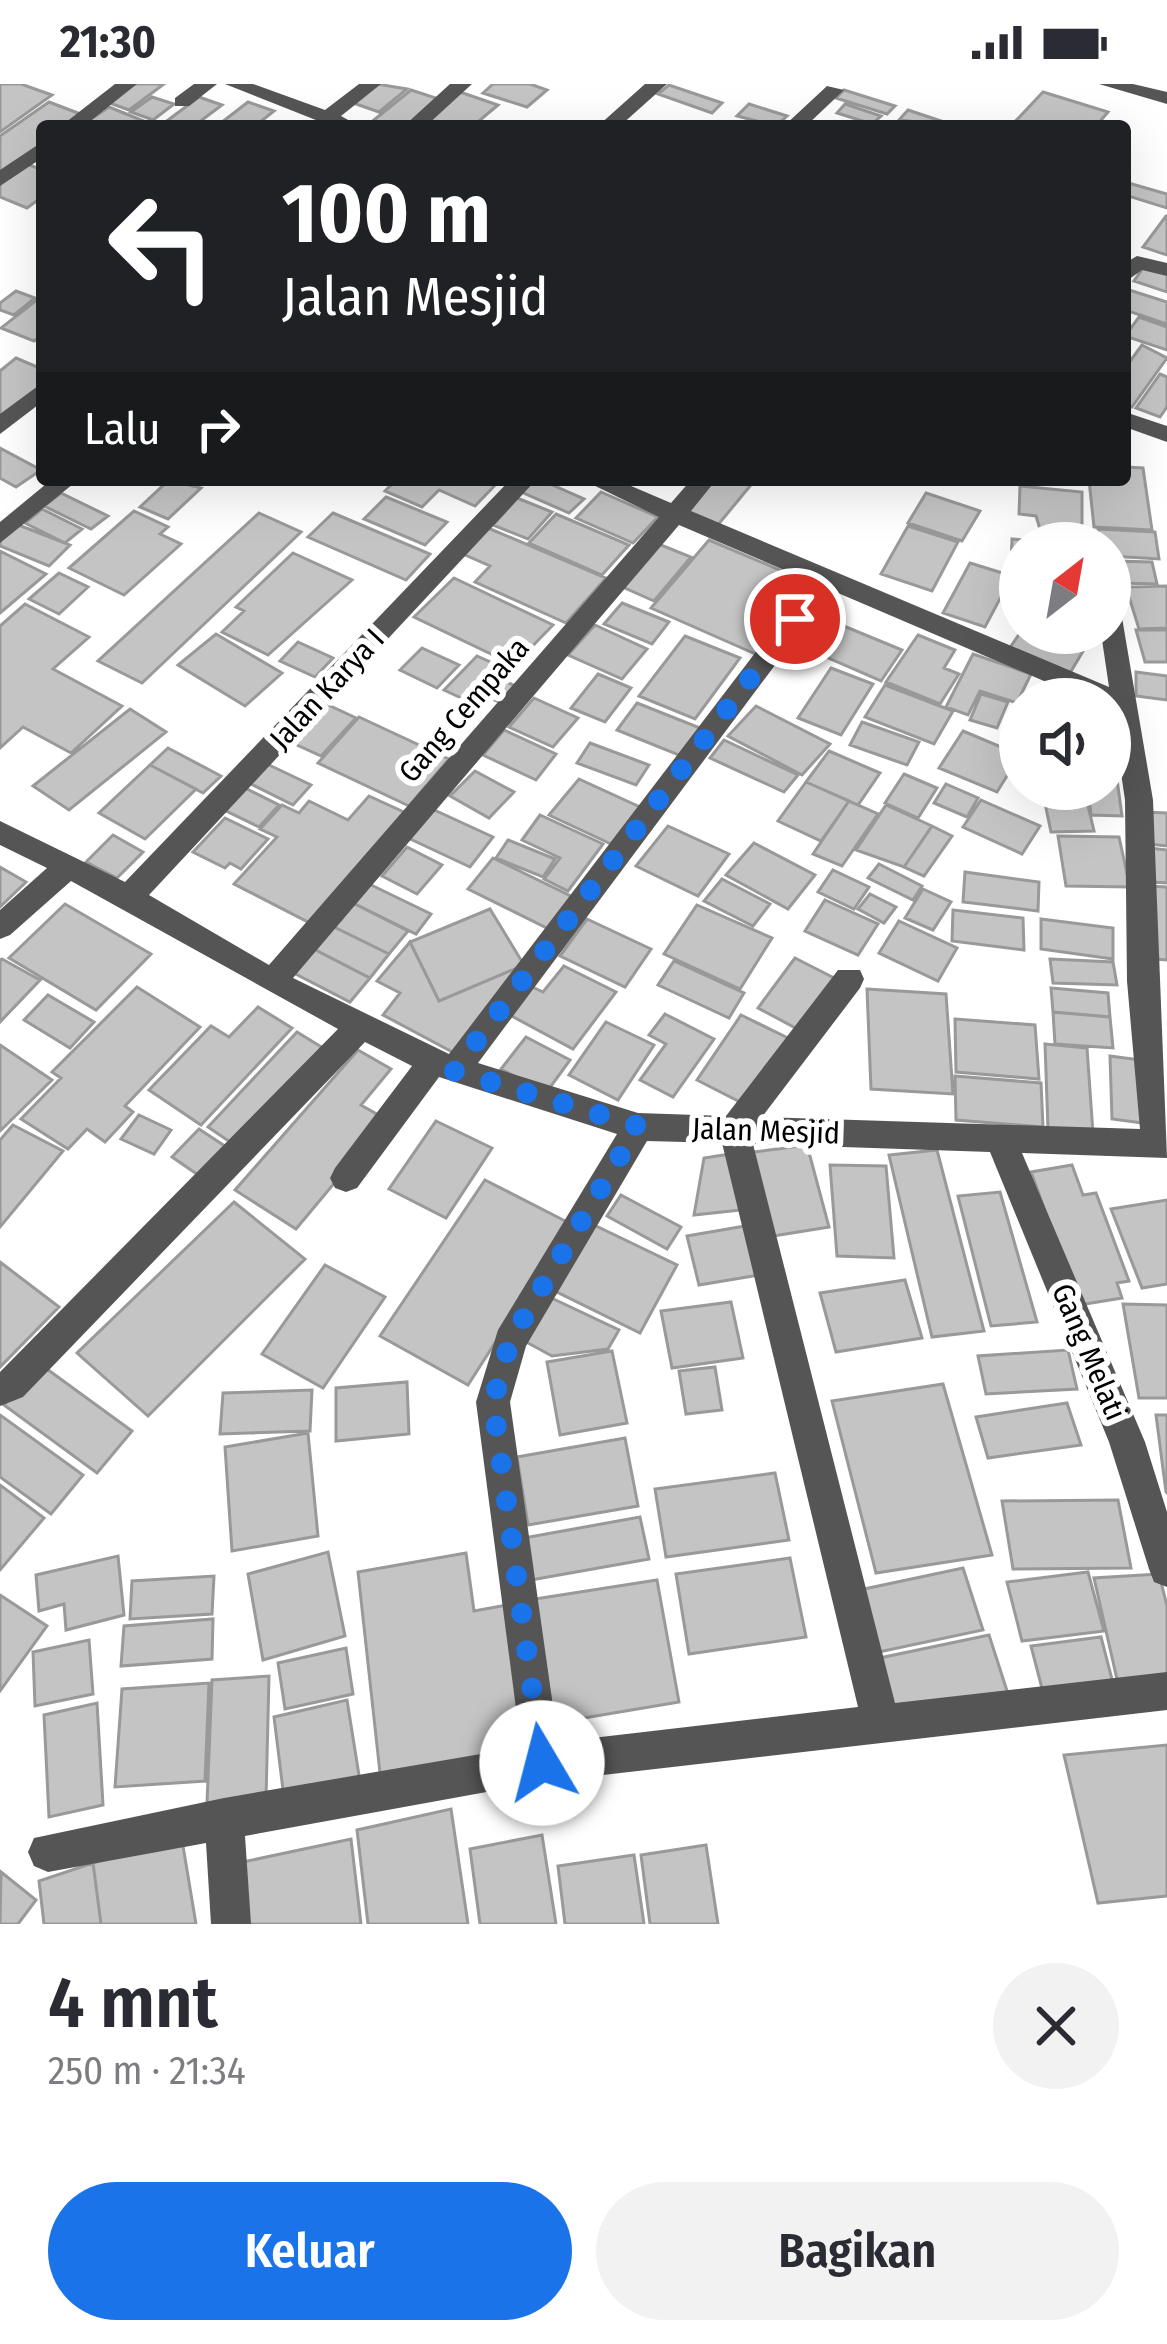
<!DOCTYPE html>
<html lang="id">
<meta charset="utf-8">
<style>
:root{--surface:#fff;--page:#f2f2f3;--text:#2b2b33;--muted:#7c7c81;--accent:#1a73e8}
body{margin:0;font-family:"Fira Sans Condensed",sans-serif;background:var(--page);color:var(--text);height:100vh;display:flex;flex-direction:column;font-size:45px;white-space:nowrap}
*{box-sizing:border-box;margin:0}
p{font-size:39px;color:var(--muted)}
.icon{flex:none;width:66px;height:66px;fill:none;stroke:currentColor;stroke-width:2;stroke-linecap:round;stroke-linejoin:round}
.map{position:relative;height:1840px;overflow:hidden}
.details{display:flex;flex-direction:column;background:var(--surface);flex:1}
.details>*{flex:none}
.guide{position:absolute;left:36px;top:36px;width:1095px;height:366px;border-radius:12px;box-shadow:0 12px 48px #0002;background:#202124;color:#fff;overflow:hidden}
.needle{width:78px;rotate:31deg}
.tools{position:absolute;left:999px;top:438px;display:grid;gap:24px}
.tools a{display:grid;place-items:center;width:132px;height:132px;border-radius:50%;background:var(--surface);box-shadow:0 12px 48px #0002;font-size:60px}
.pin{position:absolute;display:grid;place-items:center;width:102px;height:102px;color:#fff;margin:-51px;border:6px solid #fff;border-radius:50%;box-shadow:0 3px 12px #0007}
.me{position:absolute;width:132px;margin:-66px;rotate:352deg;stroke-linejoin:round;filter:drop-shadow(0 0 9px #0008)}
.turn{display:flex;align-items:center;gap:42px;height:252px;padding:0 48px;font-size:54px}
.turn .icon{width:156px;height:156px;stroke-width:2.5}
.turn b{display:block;font-size:84px;line-height:102px}
.then{display:flex;align-items:center;height:114px;padding:0 48px;background:#0003;gap:24px;font-size:45px}
.round{display:grid;place-items:center;flex:none;width:126px;height:126px;border-radius:63px;background:var(--page)}
.head{display:flex;align-items:center;justify-content:space-between;height:204px;padding:0 48px}
h1{font-size:72px;font-weight:600;line-height:90px}
.button{display:flex;gap:24px;margin-top:auto;padding:24px 48px}
.button a{flex:1;height:138px;border-radius:72px;background:var(--accent);color:#fff;font-size:48px;font-weight:600;line-height:138px;text-align:center}
.button a+a{background:var(--page);color:var(--text)}
.status{display:flex;justify-content:space-between;align-items:center;height:84px;padding:0 60px;background:var(--surface);direction:ltr}
.status svg{height:33px;fill:currentColor}
.map>svg:first-child{display:block}
.building{fill:#c4c4c4;stroke:#999;stroke-width:3}
.lines{fill:none;stroke-linecap:round;stroke-linejoin:round}
.minor{fill:#555;fill-rule:evenodd}
.route{stroke:#1a73e8;stroke-width:21;stroke-dasharray:0 37.8}
.labels{text-anchor:middle;stroke-width:12;stroke-linejoin:round;paint-order:stroke}
.street-label{font-size:30px;fill:#000;stroke:#fff}
</style>
<div class="status"><b>21:30</b><svg viewBox="0 0 49 12"><path d="M0 12V9h3v3zM5 12V6h3v6zM10 12V3h3v9zM15 12V0h3v12zM26 1h20v11H26zM47 4h2v5h-2z"/></svg></div>
<div class="map">
<svg width="1167" height="1840" viewBox="0 0 1167 1840">
<rect width="100%" height="100%" fill="#fff"/>
<path class="building" d="M0 0H21L52 11 0 48Z
M133 0H164L129 26 107 18Z
M377 0 407 5 379 28 353 19Z
M493 0H530L547 6 527 23 483 9Z
M669 1 722 19 712 29 658 10Z
M411 6 442 16 411 42 369 40Z
M844 6 895 22 887 30 836 14Z
M460 8 498 21 473 42H424Z
M1043 8 1108 28 1096 42H1011Z
M152 13 174 20 153 36 131 28Z
M199 13 222 21 194 42H160Z
M49 18 83 31 68 42H42V60L0 90V52Z
M248 18 274 27 255 42H217Z
M749 20 787 32 776 42 737 32Z
M845 20 881 32 872 40 837 29Z
M109 23 146 38 81 42Z
M908 26 956 42 899 36Z
M27 80 42 86V113L27 124 0 113V99Z
M1125 98 1167 110V124L1125 111Z
M1166 132H1167V171L1143 163Z
M1145 181 1167 189V208L1134 197Z
M1126 205 1167 218V240L1125 226Z
M16 207 35 214 14 231 0 226V219Z
M38 215 42 251 34 257 1 244Z
M1139 233 1167 243V266L1125 252Z
M1142 261 1167 274 1132 323 1125 321V284Z
M16 274 42 285V303L0 337V287Z
M1160 290 1167 293V323L1160 333 1136 324Z
M0 364 41 386 16 403 0 394Z
M1125 383 1143 384 1152 446 1094 443 1089 396H1125Z
M169 396 201 404 168 435 140 423Z
M396 396H500L475 422 439 406 422 423 385 407Z
M530 396H541L584 415 569 429 519 407Z
M709 396H755L717 442 681 428Z
M1020 402 1082 408V459H1020V481L1011 480 1012 455 1044 458 1036 432 1019 430Z
M601 408 658 433 633 459 576 434Z
M61 409 108 432 91 445 44 422Z
M926 409 980 427 962 457 908 439Z
M386 413 447 438 425 461 364 435Z
M517 414 552 428 528 455 493 441Z
M42 425 82 445 65 459 25 439Z
M134 427 168 443 160 450 181 460 124 511 69 484Z
M259 429 301 448 142 599 98 577Z
M333 429 430 470 406 496 308 453Z
M556 430 629 461 602 491 529 459Z
M16 440 70 461 49 482 0 462V455Z
M908 442 958 458 932 507 881 490Z
M488 444 606 494 566 539 475 498 490 482 463 470Z
M1098 445 1155 448 1159 475 1110 472V459H1100Z
M709 456 787 489 771 508 801 520 760 572 651 524Z
M656 459 691 473 654 517 618 501Z
M0 467 46 490 0 529Z
M293 469 352 496 268 571 222 548 244 527 236 523Z
M1114 477 1152 478 1157 500 1118 499Z
M970 479 1012 492 985 543 943 529Z
M59 489 88 503 59 530 29 515Z
M454 494 553 541 514 581 414 533Z
M1167 502V544L1139 545 1126 503Z
M622 519 669 538 652 560 604 540Z
M25 520 89 553 53 585 122 622 71 669 23 643 0 664V542Z
M834 538 902 566 881 597 812 567Z
M595 541 647 565 622 595 568 571Z
M1136 546H1167V578H1145Z
M1020 549H1094L1070 589 1009 565Z
M216 550 282 589 245 622 178 581Z
M918 551 955 566 944 584 959 590 940 620 886 598Z
M685 552 740 574 695 635 639 612Z
M298 558 333 574 315 593 280 577Z
M422 564 459 581 437 604 400 586Z
M973 570 1031 590 1017 619 980 607 968 631 946 623Z
M477 572 515 589 507 598 515 602 501 619 492 615 483 624 444 606Z
M831 584 873 600 841 651 798 634Z
M1136 588 1167 592V616L1136 612Z
M598 590 631 604 605 638 571 624Z
M885 601 953 627 934 660 865 633Z
M981 610 1008 618 997 644 970 636Z
M534 614 578 634 553 663 509 643Z
M322 618 356 634 321 672 286 656Z
M637 619 705 646 686 674 617 646Z
M756 622 830 660 802 691 728 652Z
M130 625 166 648 69 726 33 702Z
M359 633 449 675 409 722 318 679Z
M862 638 919 658 907 681 850 661Z
M504 646 556 670 536 696 483 671Z
M963 647 1020 671 997 708 939 684Z
M724 656 798 691 784 708 710 674Z
M590 659 649 681 636 701 577 679Z
M168 664 221 692 203 709 150 681Z
M829 667 880 689 858 721 806 698Z
M267 680 311 701 293 721 249 699Z
M150 681 196 705 145 755 99 729Z
M475 687 514 708 489 734 450 712Z
M1110 688H1116L1122 732 1091 731 1088 705H1110Z
M904 690 937 704 918 734 885 719Z
M579 695 640 723 611 760 549 731Z
M806 698 849 717 821 757 778 737Z
M946 700 978 714 967 733 934 719Z
M241 702 279 721 259 743 220 724Z
M1042 705H1084L1094 747 1051 748Z
M369 712 406 729 312 840 234 800 277 753 260 745 282 721 299 729 309 717 348 736Z
M981 716 1040 742 1022 770 963 743Z
M849 717 878 730 842 782 813 770Z
M886 721 932 742 904 783 856 766Z
M430 724 493 753 470 783 406 753Z
M1144 728 1167 729V762L1148 760Z
M540 731 603 760 568 807 544 795 560 774 522 756Z
M225 734 268 755 241 785 230 779 225 784 193 768Z
M668 742 729 770 698 812 636 782Z
M932 742 952 752 924 792 904 783Z
M113 751 143 768 117 794 86 778Z
M1058 752 1119 753 1130 803 1066 802Z
M508 756 555 775 543 793 496 774Z
M754 759 815 791 788 825 726 791Z
M407 763 442 781 417 810 382 792Z
M1149 764 1167 766V799L1152 798Z
M493 774 579 816 555 848 468 805Z
M879 780 922 802 913 816 868 794Z
M0 783 26 798 0 823Z
M833 786 869 803 854 825 818 808Z
M965 788 1039 798 1038 827 963 818Z
M722 795 770 820 753 842 704 817Z
M363 797 431 830 416 850 347 816Z
M1147 802 1167 803V876L1155 875Z
M923 805 951 818 933 846 905 834Z
M870 810 896 823 884 839 858 825Z
M347 816 408 847 389 870 328 840Z
M825 816 878 840 858 871 805 847Z
M65 820 151 870 96 926 9 874Z
M697 821 772 854 740 905 664 870Z
M490 825 524 881 439 917 410 858Z
M953 826 1023 834 1024 866 952 857Z
M587 835 651 865 625 903 560 872Z
M1041 835 1113 844V875L1041 865Z
M899 837 957 864 938 897 879 869Z
M328 840 389 870 370 894 308 862Z
M410 858 439 917 524 881 460 972 383 931 400 909 377 897Z
M308 862 370 894 350 918 288 886Z
M795 874 842 898 805 949 758 924Z
M2 875 40 896 0 938V876Z
M1050 875 1113 878 1117 901 1053 899Z
M674 877 744 909 729 934 658 901Z
M564 882 616 908 573 965 506 929 528 901 543 908Z
M137 903 200 943 125 1022 133 1028 105 1058 87 1045 68 1065 21 1035 61 994 52 988Z
M1051 904 1108 909 1110 933 1053 928Z
M867 905 946 910 953 1010 871 1005Z
M48 911 94 938 70 964 24 936Z
M258 923 292 944 201 1041 149 1006 211 942 229 953Z
M1053 928 1110 933 1113 964 1055 960Z
M665 930 714 955 673 1013 640 996 666 960 649 951Z
M741 931 790 955 746 1021 697 996Z
M955 935 1035 941 1039 995 956 988Z
M606 938 654 961 618 1016 569 991Z
M297 948 328 967 239 1064 208 1043Z
M526 953 570 976 546 1009 501 985Z
M1045 960 1087 964 1093 1049 1048 1045Z
M0 961 52 996 0 1047Z
M358 966 391 985 361 1021 387 1036 296 1145 235 1106Z
M1110 972 1148 977 1150 1040 1112 1035Z
M955 992 1041 999 1043 1043 956 1036Z
M139 1031 171 1046 154 1070 121 1055Z
M436 1037 492 1064 446 1134 389 1105Z
M13 1041 63 1067 0 1143V1056Z
M199 1045 231 1066 204 1095 172 1073Z
M807 1061 829 1143 767 1153 746 1069Z
M937 1066 984 1247 932 1253 889 1071Z
M730 1070 741 1126 694 1131 704 1074Z
M830 1081 886 1082 894 1174 837 1172Z
M1072 1081 1083 1111 1096 1109 1129 1197 1117 1199 1122 1214 1079 1221 1031 1088Z
M485 1096 571 1140 468 1301 380 1252Z
M1000 1108 1037 1238 991 1242 958 1112Z
M621 1111 681 1143 667 1165 607 1132Z
M1167 1116V1200L1142 1204 1111 1125Z
M234 1118 305 1175 148 1332 77 1269Z
M594 1141 677 1181 640 1249 555 1207Z
M745 1142 759 1191 699 1201 687 1152Z
M0 1178 59 1223 0 1283Z
M325 1181 385 1213 323 1304 262 1270Z
M905 1196 922 1254 836 1268 820 1209Z
M543 1210 619 1246 608 1265 552 1272 517 1253Z
M731 1218 743 1274 672 1284 661 1227Z
M1123 1220 1167 1221V1314H1139Z
M1068 1266 1077 1305 986 1310 978 1272Z
M612 1267 627 1339 560 1351 547 1278Z
M40 1280 132 1347 97 1389 4 1321Z
M715 1283 722 1326 686 1330 679 1287Z
M407 1298 409 1350 336 1357V1304Z
M943 1300 992 1471 876 1489 832 1317Z
M312 1306 310 1347 220 1350 223 1309Z
M1067 1319 1081 1361 988 1374 976 1333Z
M0 1331 83 1391 51 1430 0 1393Z
M1156 1331H1167V1409L1166 1408Z
M308 1349 318 1452 232 1467 225 1363Z
M625 1354 638 1422 528 1441 517 1373Z
M775 1389 789 1456 666 1473 655 1405Z
M0 1401 44 1434 0 1486Z
M1118 1416 1131 1484 1013 1485 1002 1417Z
M640 1433 649 1475 531 1496 524 1454Z
M328 1468 345 1552 263 1576 248 1490Z
M466 1469 474 1527 507 1521 531 1670 381 1698 358 1488Z
M118 1472 124 1531 66 1546 64 1520 39 1527 36 1491Z
M790 1474 806 1553 689 1570 676 1490Z
M963 1484 983 1546 874 1569 855 1507Z
M1088 1488 1104 1547 1022 1557 1007 1498Z
M1159 1490 1167 1522V1602L1119 1604 1094 1494Z
M214 1492 212 1530 130 1535 132 1497Z
M657 1496 679 1618 554 1639 535 1515Z
M0 1511 47 1542 0 1607Z
M213 1535 212 1575 121 1582 124 1542Z
M989 1551 1008 1610 893 1636 875 1575Z
M1101 1553 1115 1607 1045 1616 1031 1562Z
M89 1556 93 1610 35 1622 33 1568Z
M346 1564 353 1610 285 1625 278 1579Z
M269 1592 266 1715 207 1719 212 1596Z
M209 1599 205 1697 115 1703 122 1605Z
M347 1616 361 1704 285 1722 274 1633Z
M97 1619 103 1721 49 1733 44 1631Z
M1167 1661V1812L1098 1819 1064 1671Z
M451 1725 468 1840H368L357 1746Z
M181 1750 196 1840H101L93 1779Z
M542 1751 556 1840H480L470 1765Z
M351 1755 361 1840H248L243 1778Z
M706 1761 718 1840H650L641 1771Z
M634 1771 644 1840H565L558 1782Z
M93 1779 101 1840H44L39 1797Z
M1 1788 36 1816 18 1840H0Z"/>
<g class="lines">
<path class="minor" d="M115 0H137L84 42H61Z
M194 0H217L189 22H175V14Z
M225 0H253L325 26 359 0H381L341 32 359 42H331Z
M450 0H472L426 42H404Z
M645 0H667L620 42H598Z
M1099 0H1133L1167 8V20Z
M827 2 844 6 806 42H784Z
M42 58V74L0 102V86Z
M1137 172 1167 179V192L1142 186 1125 198V179Z
M42 299V318L0 350V330Z
M1125 328 1167 342V358L1125 343Z
M51 396H78L0 459V438Z
M510 396H536L149 811 269 881 659 433 583 396H617L671 419 691 396H716L691 427 1109 603 1101 549H1110V513L1119 516 1153 716 1167 1074 1022 1069 1145 1358 1167 1428V1503L1154 1498 1149 1485 1109 1358 990 1068 753 1060 895 1619 1167 1588V1626L542 1698 245 1752 251 1840H211L206 1759 48 1788 34 1782 28 1768 34 1754 224 1714 521 1663 476 1318 498 1246 617 1050 439 993 357 1104 346 1108 335 1104 330 1094 335 1084 412 982 365 958 23 1313 0 1322V1288L338 945 71 797 10 851 0 855V826L47 784 0 761V737L125 798ZM679 441 810 497 449 970 293 894ZM831 506 1086 615H1110L1125 716 1127 897 1140 1045 762 1033 860 904 864 895 860 886H838L726 1032 638 1029 478 979ZM647 1057 722 1059 858 1623 558 1658 510 1318 526 1262Z"/>
</g>
<g class="lines">
<path class="route" d="M542 1679 493 1318 510 1257 638 1042 454 987 795 535"/>
</g>
<g class="labels">
<g class="street-label">
<text transform="translate(327 605) rotate(-47)" y="10">Jalan Karya I</text>
<text transform="translate(464 626) rotate(-49)" y="10">Gang Cempaka</text>
<text transform="translate(766 1047) rotate(2)" y="10">Jalan Mesjid</text>
<text transform="translate(1089 1268) rotate(67)" y="10">Gang Melati</text>
</g>
</g>
</svg>
<div class="tools">
<a><svg class="needle" viewBox="-14 -14 28 28"><path d="M0-13l5 13h-10z" fill="#e53935"/><path d="M0 13l5-13h-10z" fill="#7c7c81"/></svg></a>
<a><svg class="icon" aria-label="sound" viewBox="0 0 24 24"><path d="M4 9h4l5-4v14l-5-4H4zM17 9q2 3 0 6"/></svg></a>
</div>
<div class="pin" style="left:795px;top:535px;background:#d93025"><svg class="icon" aria-label="arrive" viewBox="0 0 24 24"><path d="M6 21V4h12l-3 4 3 4H6"/></svg></div>
<svg class="me" style="left:542px;top:1679px" viewBox="-20 -20 40 40"><circle r="19" fill="#fff"/><path d="M0-13L10 11 0 6-10 11z" fill="#1a73e8"/></svg>
<div class="guide">
<div class="turn"><svg class="icon" aria-label="left" viewBox="0 0 24 24"><path d="M17 20v-9H6M10 6l-5 5 5 5"/></svg><div><b>100 m</b>Jalan Mesjid</div></div>
<div class="then">Lalu<svg class="icon" aria-label="right" viewBox="0 0 24 24"><path d="M7 20v-9h11M14 6l5 5-5 5"/></svg></div>
</div>
</div>
<section class="details">
<div class="head"><div><h1>4 mnt</h1><p>250 m · 21:34</p></div><a class="round"><svg class="icon" aria-label="close" viewBox="0 0 24 24"><path d="M6 6l12 12M18 6L6 18"/></svg></a></div>
<div class="button"><a>Keluar</a><a>Bagikan</a></div>
</section>
